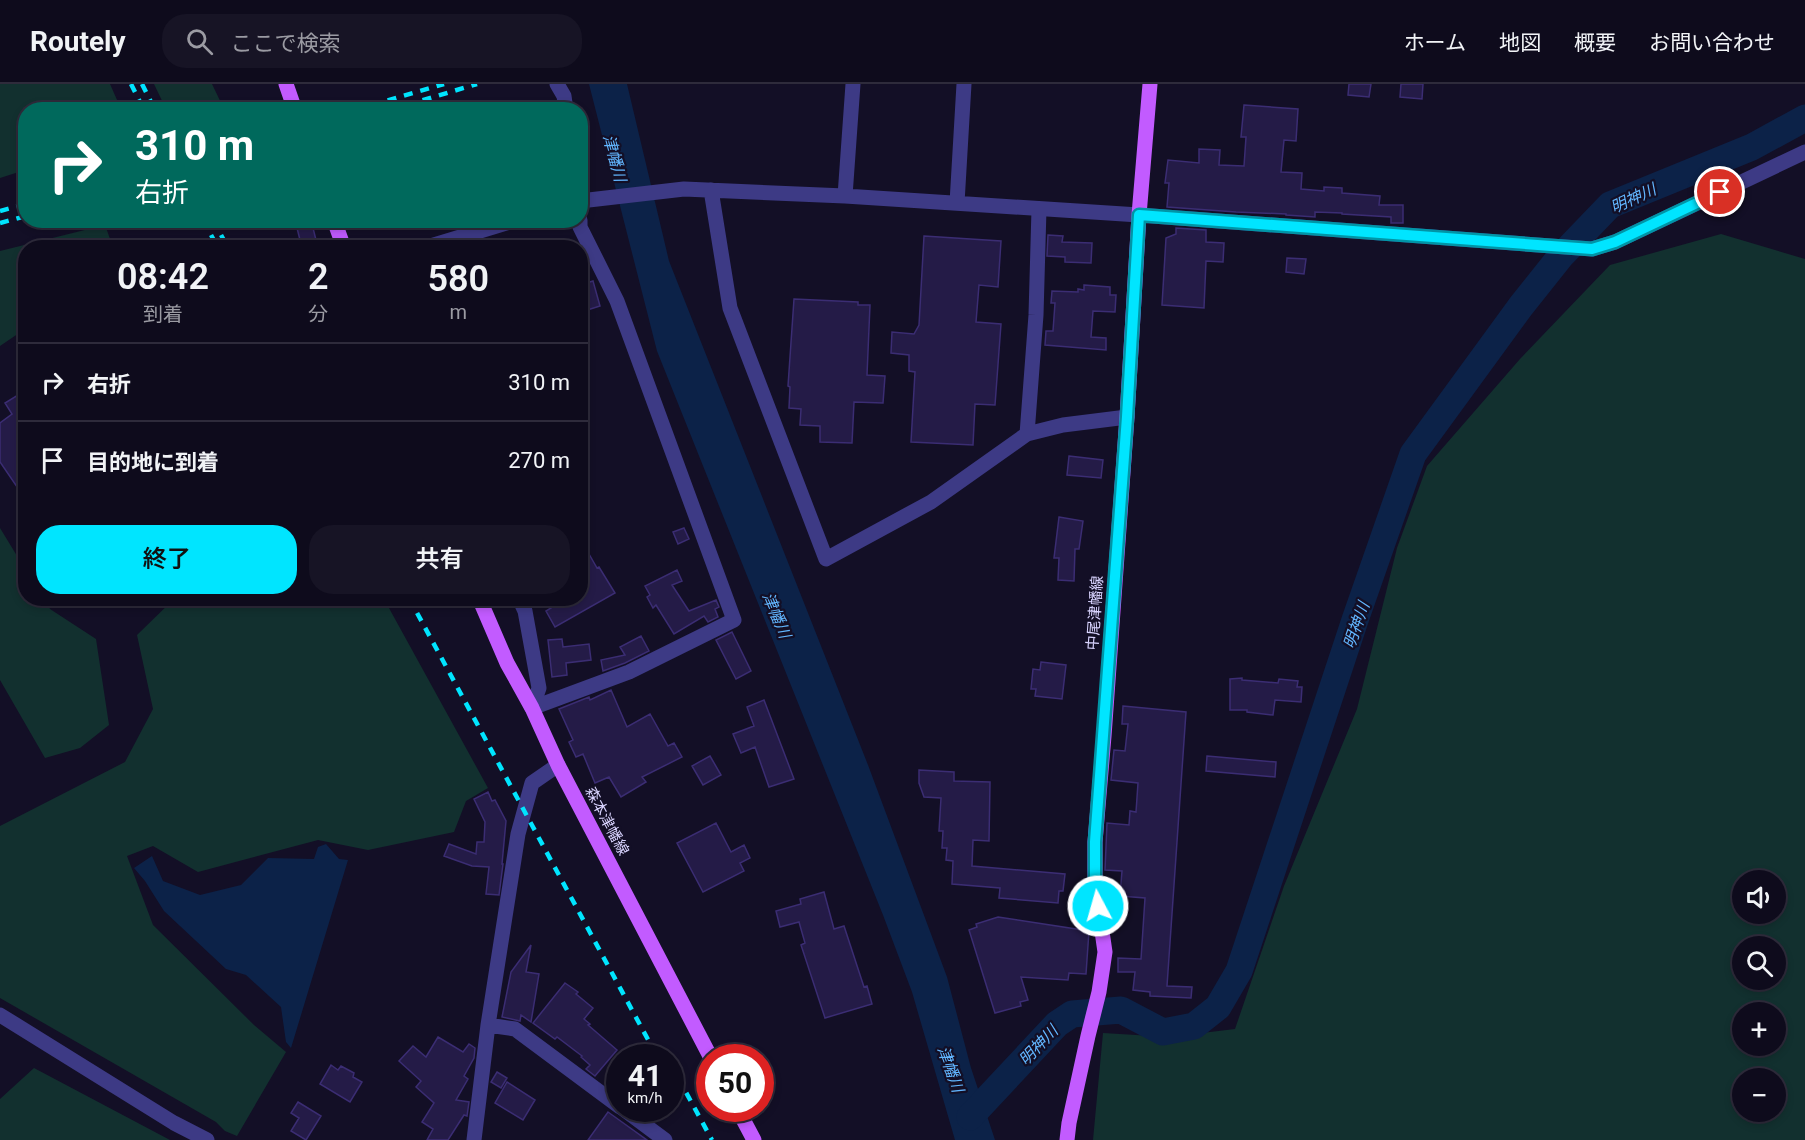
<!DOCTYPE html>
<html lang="ja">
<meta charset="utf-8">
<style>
:root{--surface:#0e0b1c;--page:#171425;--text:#f1f3f6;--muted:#9b9ba3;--line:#2e2b3b;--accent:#00e5ff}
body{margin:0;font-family:Roboto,"Noto Sans JP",sans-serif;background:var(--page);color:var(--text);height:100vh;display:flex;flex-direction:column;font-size:22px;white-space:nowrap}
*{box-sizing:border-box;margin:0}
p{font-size:20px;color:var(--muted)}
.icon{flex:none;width:33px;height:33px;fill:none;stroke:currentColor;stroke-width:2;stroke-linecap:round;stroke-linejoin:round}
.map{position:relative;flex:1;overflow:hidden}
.details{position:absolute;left:18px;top:156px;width:570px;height:366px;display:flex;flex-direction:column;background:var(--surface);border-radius:24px;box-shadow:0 3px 9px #0003,0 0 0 2px var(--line)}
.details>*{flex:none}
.top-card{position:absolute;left:18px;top:18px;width:570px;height:126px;border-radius:24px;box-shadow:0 3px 9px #0003,0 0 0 2px var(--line);background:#00695c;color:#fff;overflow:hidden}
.buttons{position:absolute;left:1732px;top:786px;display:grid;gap:12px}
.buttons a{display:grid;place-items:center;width:54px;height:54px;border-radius:50%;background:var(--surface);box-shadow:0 3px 9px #0003,0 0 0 2px var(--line);font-size:30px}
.speed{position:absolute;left:606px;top:960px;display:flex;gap:12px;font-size:30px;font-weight:700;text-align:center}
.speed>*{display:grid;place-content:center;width:78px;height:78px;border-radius:50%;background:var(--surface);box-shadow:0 3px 9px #0003,0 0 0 2px var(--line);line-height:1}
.speed small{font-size:15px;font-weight:400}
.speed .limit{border:9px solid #d22;background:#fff;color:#111}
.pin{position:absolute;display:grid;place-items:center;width:51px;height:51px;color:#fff;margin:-26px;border:3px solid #fff;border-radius:50%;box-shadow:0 2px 6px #0007}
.me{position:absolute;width:66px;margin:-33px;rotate:354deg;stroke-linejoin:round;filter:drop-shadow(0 0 4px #0008)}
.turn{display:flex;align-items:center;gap:21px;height:126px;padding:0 18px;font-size:27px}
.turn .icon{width:78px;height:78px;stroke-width:2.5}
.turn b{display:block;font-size:42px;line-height:51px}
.eta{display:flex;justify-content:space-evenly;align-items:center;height:102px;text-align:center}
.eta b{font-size:36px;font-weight:600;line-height:42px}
.button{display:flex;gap:12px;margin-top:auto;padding:12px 18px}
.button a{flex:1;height:69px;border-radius:24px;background:var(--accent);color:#111;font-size:24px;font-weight:600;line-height:69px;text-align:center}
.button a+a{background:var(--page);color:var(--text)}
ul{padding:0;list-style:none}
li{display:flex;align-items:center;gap:18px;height:78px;padding:0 18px;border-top:2px solid var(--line)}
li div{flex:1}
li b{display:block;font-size:22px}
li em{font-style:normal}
header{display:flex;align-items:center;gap:36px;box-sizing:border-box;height:84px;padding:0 30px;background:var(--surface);border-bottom:2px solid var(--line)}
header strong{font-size:28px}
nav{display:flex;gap:33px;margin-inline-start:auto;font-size:21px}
.search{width:420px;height:54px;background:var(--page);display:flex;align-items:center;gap:15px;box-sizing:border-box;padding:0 21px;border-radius:24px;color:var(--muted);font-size:22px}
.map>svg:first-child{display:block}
.green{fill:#12302f;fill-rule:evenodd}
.water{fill:#0c2248}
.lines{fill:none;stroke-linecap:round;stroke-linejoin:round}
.river{stroke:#0c2248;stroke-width:27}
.building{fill:#241b47;stroke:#3b2d73;stroke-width:1.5}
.minor{stroke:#3d3a85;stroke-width:15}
.major{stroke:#c25bff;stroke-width:15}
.rail{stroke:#00e5ff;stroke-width:4.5;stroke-dasharray:9 8;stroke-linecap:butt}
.route-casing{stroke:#0095a6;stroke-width:15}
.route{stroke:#00e5ff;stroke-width:10}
.labels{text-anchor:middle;stroke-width:4.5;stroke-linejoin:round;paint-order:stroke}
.street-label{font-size:15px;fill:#d9d4ff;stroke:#130f26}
.water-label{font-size:16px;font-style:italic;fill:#62b6ff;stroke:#130f26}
</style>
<header>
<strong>Routely</strong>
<div class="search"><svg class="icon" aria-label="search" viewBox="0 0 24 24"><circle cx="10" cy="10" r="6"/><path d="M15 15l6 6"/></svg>ここで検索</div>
<nav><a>ホーム</a><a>地図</a><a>概要</a><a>お問い合わせ</a></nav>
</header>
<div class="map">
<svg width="1805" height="1056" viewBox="0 0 1805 1056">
<rect width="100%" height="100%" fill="#130f26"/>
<path class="green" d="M0 0H110L121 25 26 26 25 86 0 94Z
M154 0H212L224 25H166Z
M105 141 113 163 26 164 25 245 0 262V167Z
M1721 150 1805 175V1056H1093L1103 949 1169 953 1235 945 1284 802 1357 625 1397 464 1427 382 1520 275 1610 181ZM1776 796V830H1743V796ZM1776 862V896H1743V862ZM1776 928V962H1743V928ZM1743 994H1776V1028H1743Z
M0 444 25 485 26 514 44 515 50 525 96 555 109 641 80 664 45 674 0 596Z
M175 514 384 515 488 704 466 717 454 748 368 766 318 756 198 788 153 762 127 772 153 841 254 941 286 968 237 1052 225 1047 216 1038 0 914V742L125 678 153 625 137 551Z
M34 984 170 1056H0V1015Z"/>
<path class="water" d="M589 0H627L669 177 868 681 947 893 971 984 995 1056H955L912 908 883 831 657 267Z
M326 760 339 775 348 776 291 964 286 958 281 923 246 891 226 885 164 827 145 797 134 784 152 772 163 797 200 811 241 801 268 774 314 775 318 763Z"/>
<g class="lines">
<path class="river" d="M970 1033 1057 940 1072 930 1121 926 1163 948 1194 942 1218 923 1239 887 1355 536 1413 370 1521 222 1560 173 1610 121 1752 63 1805 34"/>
</g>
<path class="building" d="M1349 0H1371L1369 13 1348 11Z
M1401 0H1423L1422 15 1400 13Z
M1244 21 1298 25 1296 57 1284 56 1281 88 1302 89 1301 105 1324 107V103L1342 104V109L1380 112 1379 121H1403V139H1391V133L1342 130V129L1315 128V133L1286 131V130L1236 128 1167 123 1169 99H1165L1168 76 1199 79V65L1220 66 1219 81 1244 82 1246 53H1241Z
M295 136H311L318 164H302Z
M1176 144 1206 146V158L1224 159 1223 178 1206 177 1204 224 1162 221 1166 154 1176 150Z
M1048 151 1063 152 1062 158 1092 159 1091 179 1065 178V173L1047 172Z
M924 152 1001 157 998 203 979 201 976 238 1001 240 995 321 975 320 973 361 911 358 915 288 909 287V271L891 269 892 248 914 250 919 241Z
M1287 174 1306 175 1304 190 1286 188Z
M593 197 600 222 584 227 580 215V201Z
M1084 201 1110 203V211H1116L1115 228 1093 227 1091 253 1106 254V266L1045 261 1046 247H1053L1055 219H1051L1052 207 1078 208V205L1084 206Z
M794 215 858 218V221H870L867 291 885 292 883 319 854 318 852 359 820 358V342L800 341 801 325 789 324 790 303 788 302Z
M26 306V416L0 378V339L12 330 5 319Z
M1069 372 1103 376 1101 394 1067 391Z
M1059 433 1083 437 1079 465H1075L1074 497 1058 496 1059 474H1054Z
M684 444 689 455 678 460 673 448Z
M589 470 597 484 599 483 615 509 555 543 546 527 559 519 556 514H580V475Z
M677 486 682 497 672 501 689 527 716 516 719 523 715 525 718 533 708 538 704 532 674 550 656 521 653 524 647 513 650 511 645 502Z
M732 548 751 587 736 595 716 556Z
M641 552 649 567 625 579 603 587 601 576 625 571 620 563Z
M562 555 563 563 589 560 591 576 566 579 567 591 552 593 548 556Z
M1041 578 1066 581 1062 615 1035 612 1036 605H1031L1033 585 1040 586Z
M1242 594V596L1278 599 1279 595 1298 597 1297 603H1302L1301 618 1275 616 1273 631 1247 628V626H1230V595Z
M611 606 627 643 650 630 668 662 674 659 682 673 642 693 646 698 621 713 609 693 595 699 583 670 576 673 569 658 573 656 559 625 589 613 590 616Z
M764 616 794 695 769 703 755 663 741 669 733 650 754 642 747 623Z
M1123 622 1186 628 1167 902 1192 903 1191 914 1150 912V908L1133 906 1135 888H1118V874L1141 875 1145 814 1120 812 1122 787 1105 786 1107 739 1129 741 1130 727 1136 728 1138 699 1111 696 1114 666 1125 667 1128 640H1122Z
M710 672 721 691 703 701 692 682Z
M1207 672 1276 678 1275 693 1206 687Z
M919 686 954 688V697L990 698 989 757 973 756 972 782 1065 790 1063 807H1059L1058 819 999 814 1000 804 952 800 953 777 946 776 947 764H942L943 747H939L941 714 924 713 919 699Z
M488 708 492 717 495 716 506 737 502 780H503L499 811 486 810 489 783 472 782 444 772 449 760 476 770 477 758H484L485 738 474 715Z
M716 739 731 768 744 761 750 774 740 779 744 787 703 808 677 759Z
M824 808 834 845 844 842 864 903 867 902 872 920 825 934 801 861 805 859 799 838 780 843 776 827 801 820 800 815Z
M998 833 1089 847 1086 890 1069 889 1068 896 1021 893 1028 916 1020 918 1021 922 995 929 969 846 977 843 976 840Z
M531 861 526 888 539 890 531 938 521 931 520 937 502 933 511 888Z
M565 899 578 908 576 910 593 924 584 935 590 940 588 941 617 966 595 992 586 985 590 981 581 973 582 972 557 953 555 955 533 939Z
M438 953 463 968 469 960 475 964 474 974 464 992 468 995 456 1016 469 1018 467 1032 464 1031 448 1056H427L433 1045 422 1038 434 1019 416 1003 421 997 399 977 413 962 426 973Z
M331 981 338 986 341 982 354 989 353 993 362 998 350 1018 320 1000Z
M497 988 507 994 501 1004 491 998Z
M507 998 535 1016 523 1036 495 1019Z
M298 1018 321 1032 306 1056 291 1047 299 1034 291 1029Z
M608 1028 647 1056H588Z"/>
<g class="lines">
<path class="minor" d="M557 0 564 12 566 26
M711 106 730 224 826 475 931 418 1027 350 1063 341 1127 333
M845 112 853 0
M580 117 684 105 845 112 1139 131 1592 165 1615 158 1805 68
M957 119 964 0
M424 164 516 136
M1027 350 1036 231 1039 125
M519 514 525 527 539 604 532 624
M532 624 629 588 734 536 617 217 580 143V136
M0 931 174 1039 207 1056
M488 941 515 945 620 1023
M622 1024 665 1056
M474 1056 488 941 518 750 532 699 558 681"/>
<path class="major" d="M286 0 295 26
M334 136 344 164
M479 514 507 579 532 624 558 681 711 974
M737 1024 754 1056
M1067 1056 1069 1039 1088 952 1099 908 1105 868 1095 799V758L1104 652 1127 333 1139 131 1150 0"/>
<path class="rail" d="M131 0 144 26
M142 0 155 26
M355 26 444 0
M390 26 477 0
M0 127 26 120
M203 136 218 164
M213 136 228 164
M0 139 26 132
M409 514 658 974
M670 979 712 1056"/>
</g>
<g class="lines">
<defs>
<path id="route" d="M1098 822 1095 799V758L1127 333 1139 131 1592 165 1615 158 1720 108"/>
</defs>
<use href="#route" class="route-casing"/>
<use href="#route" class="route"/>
</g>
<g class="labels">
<g class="street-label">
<text transform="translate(1095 529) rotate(-86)" y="5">中尾津幡線</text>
<text transform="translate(607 737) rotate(62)" y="5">森本津幡線</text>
</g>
<g class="water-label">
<text transform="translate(615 74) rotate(75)" y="6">津幡川</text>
<text transform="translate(1633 114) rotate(-25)" y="6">明神川</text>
<text transform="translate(777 531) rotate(67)" y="6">津幡川</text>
<text transform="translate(1356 541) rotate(-71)" y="6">明神川</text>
<text transform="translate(1038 961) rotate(-46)" y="6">明神川</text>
<text transform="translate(951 985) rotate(70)" y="6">津幡川</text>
</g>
</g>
</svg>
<div class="buttons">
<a><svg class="icon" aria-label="sound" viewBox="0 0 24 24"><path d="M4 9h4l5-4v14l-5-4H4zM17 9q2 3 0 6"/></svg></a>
<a><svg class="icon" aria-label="search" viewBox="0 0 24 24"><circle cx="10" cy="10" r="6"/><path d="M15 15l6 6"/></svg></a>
<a>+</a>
<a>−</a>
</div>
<div class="speed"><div>41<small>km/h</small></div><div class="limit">50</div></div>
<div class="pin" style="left:1720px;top:108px;background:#d93025"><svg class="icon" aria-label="arrive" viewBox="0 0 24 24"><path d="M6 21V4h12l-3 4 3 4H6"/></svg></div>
<svg class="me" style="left:1098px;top:822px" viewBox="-20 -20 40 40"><circle r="17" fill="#00e5ff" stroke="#fff" stroke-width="3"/><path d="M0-11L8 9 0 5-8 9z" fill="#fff"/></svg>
<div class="top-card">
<div class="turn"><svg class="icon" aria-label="right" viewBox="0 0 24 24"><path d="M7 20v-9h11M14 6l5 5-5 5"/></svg><div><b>310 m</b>右折</div></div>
</div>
<section class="details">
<div class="eta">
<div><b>08:42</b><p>到着</p></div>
<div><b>2</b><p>分</p></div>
<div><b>580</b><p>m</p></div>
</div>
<ul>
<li><svg class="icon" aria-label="right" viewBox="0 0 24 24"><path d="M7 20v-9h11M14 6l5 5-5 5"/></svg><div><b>右折</b></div><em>310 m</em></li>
<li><svg class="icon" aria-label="arrive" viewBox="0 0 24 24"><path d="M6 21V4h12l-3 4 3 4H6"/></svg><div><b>目的地に到着</b></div><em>270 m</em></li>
</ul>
<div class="button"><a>終了</a><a>共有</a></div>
</section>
</div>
